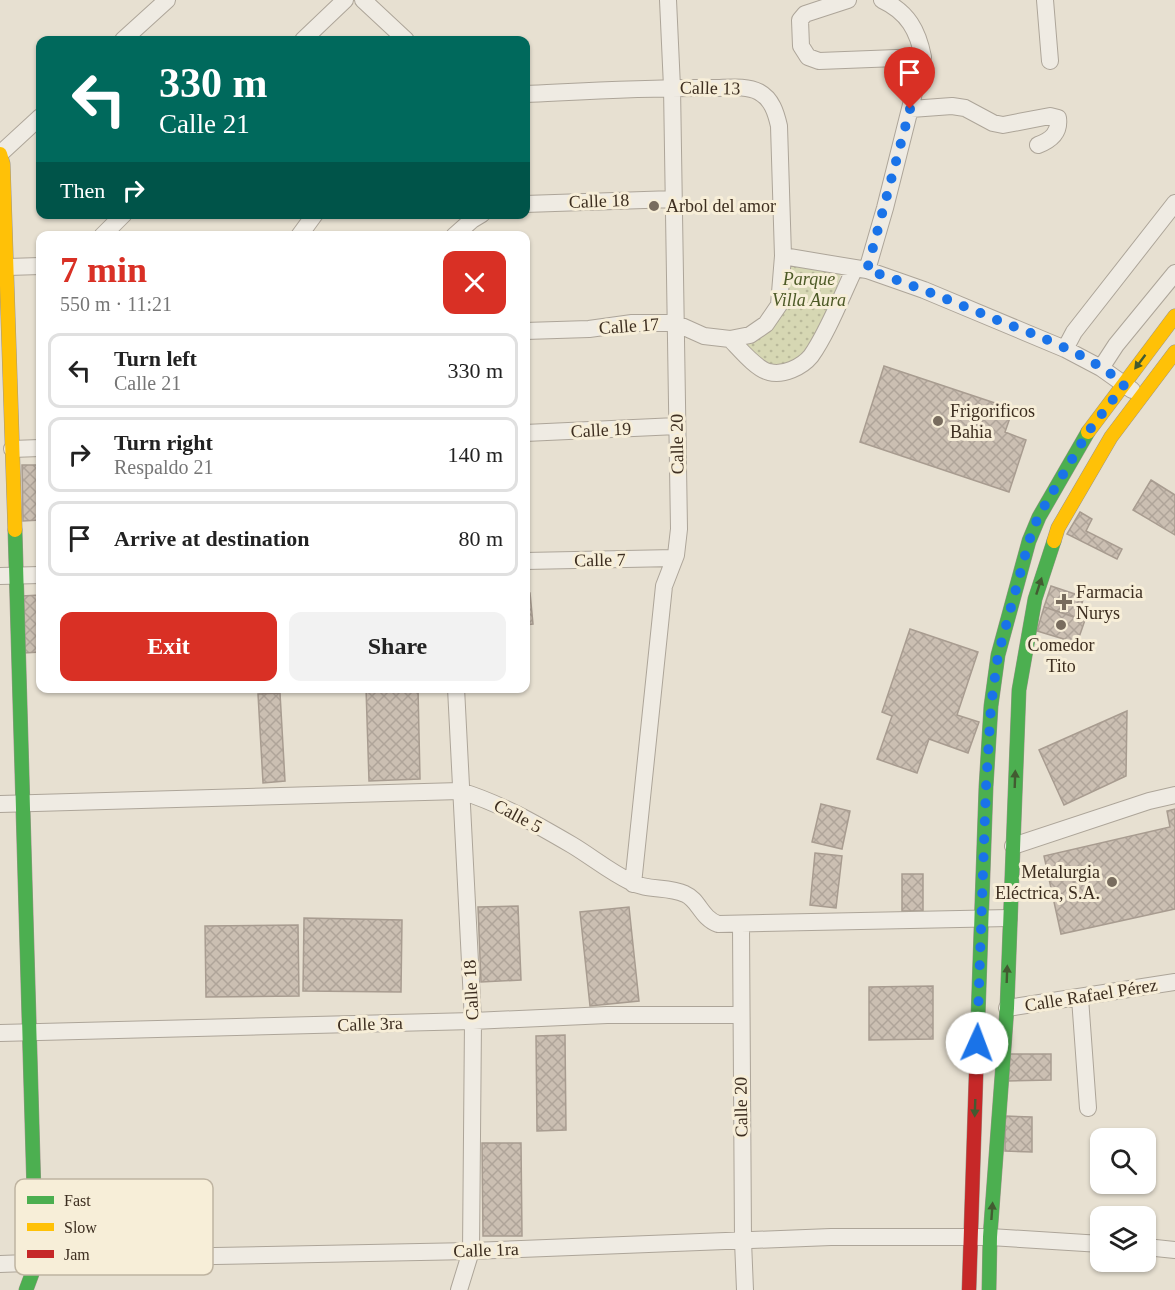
<!DOCTYPE html>
<meta charset="utf-8">
<style>
:root{--surface:#fff;--page:#f2f2f2;--text:#222;--muted:#767676;--line:#e0e0e0;--accent:#d93025}
body{margin:0;font-family:Georgia,serif;background:var(--page);color:var(--text);height:100vh;display:flex;flex-direction:column;font-size:22px;white-space:nowrap}
*{box-sizing:border-box;margin:0}
p{font-size:20px;color:var(--muted)}
.icon{flex:none;width:33px;height:33px;fill:none;stroke:currentColor;stroke-width:2;stroke-linecap:round;stroke-linejoin:round}
.map{position:relative;flex:1;overflow:hidden}
.details{position:absolute;left:36px;top:231px;width:494px;height:462px;display:flex;flex-direction:column;background:var(--surface);border-radius:12px;box-shadow:0 2px 4px #0004}
.details>*{flex:none}
.guide{position:absolute;left:36px;top:36px;width:494px;height:183px;border-radius:12px;box-shadow:0 2px 4px #0004;background:#00695c;color:#fff;overflow:hidden}
.fabs{position:absolute;left:1090px;top:1128px;display:grid;gap:12px}
.fabs a{display:grid;place-items:center;width:66px;height:66px;border-radius:12px;background:var(--surface);box-shadow:0 2px 4px #0004;font-size:30px}
.pin{position:absolute;display:grid;place-items:center;width:51px;height:51px;color:#fff;margin:-62px -26px;border-radius:50% 50% 50% 0;rotate:-45deg;box-shadow:0 0 6px #0007}
.pin .icon{rotate:45deg}
.me{position:absolute;width:66px;margin:-33px;rotate:2deg;stroke-linejoin:round;filter:drop-shadow(0 0 4px #0008)}
.turn{display:flex;align-items:center;gap:21px;height:126px;padding:0 24px;font-size:27px}
.turn .icon{width:78px;height:78px;stroke-width:2.5}
.turn b{display:block;font-size:42px;line-height:51px}
.then{display:flex;align-items:center;height:57px;padding:0 24px;background:#0003;gap:12px;font-size:22px}
.round{display:grid;place-items:center;flex:none;width:63px;height:63px;border-radius:12px;background:var(--page)}
.summary{display:flex;align-items:center;justify-content:space-between;height:102px;padding:0 24px}
h1{font-size:36px;font-weight:700;line-height:45px;color:var(--accent)}
.cta{display:flex;gap:12px;margin-top:auto;padding:12px 24px}
.cta a{flex:1;height:69px;border-radius:12px;background:var(--accent);color:#fff;font-size:24px;font-weight:700;line-height:69px;text-align:center}
.cta a+a{background:var(--page);color:var(--text)}
ul{padding:0;list-style:none}
li{display:flex;align-items:center;gap:18px;height:75px;margin:0 12px 9px;padding:0 12px;border:3px solid var(--line);border-radius:12px}
li div{flex:1}
li b{display:block;font-size:22px}
li em{font-style:normal}
.map>svg:first-child{display:block}
.park{fill:url(#park-dots)}
.building{fill:url(#building-cross-hatch);stroke:#a89c90;stroke-width:1.5}
.lines{fill:none;stroke-linecap:round;stroke-linejoin:round}
.street-casing{stroke:#ada599;stroke-width:18}
.fast-casing{stroke:#9c958a;stroke-width:15}
.slow-casing{stroke:#9c958a;stroke-width:15}
.jam-casing{stroke:#9c958a;stroke-width:15}
.street{stroke:#efebe3;stroke-width:16}
.fast{stroke:#4caf50;stroke-width:14}
.slow{stroke:#ffc107;stroke-width:14}
.jam{stroke:#c62828;stroke-width:14}
.oneway{fill:#425b31}
.route{stroke:#1a73e8;stroke-width:10;stroke-dasharray:0 18}
.poi-dot{fill:#786c5e;stroke:#f7eed8;stroke-width:2}
.labels{text-anchor:middle;stroke-width:6;stroke-linejoin:round;paint-order:stroke}
.street-label{font-size:18px;fill:#3d2e20;stroke:#f7eed8}
.poi-label{font-size:18px;fill:#3d2e20;stroke:#f7eed8;text-anchor:start}
.park-label{font-size:18px;font-style:italic;fill:#4d5a26;stroke:#f7eed8}
.key{fill:#f7eed8;stroke:#bfb4a1;stroke-width:1.5}
.key-label{font-size:16px;fill:#3d2e20}
</style>
<div class="map">
<svg width="1175" height="1290" viewBox="0 0 1175 1290">
<defs>
<pattern id="park-dots" width="8" height="8" patternUnits="userSpaceOnUse" patternTransform="scale(1.5)"><rect width="8" height="8" fill="#d6d7b3"/><path d="M2 2h.1M6 6h.1" fill="none" stroke="#b9b99a" stroke-width="1.8" stroke-linecap="round"/></pattern>
<pattern id="building-cross-hatch" width="8" height="8" patternUnits="userSpaceOnUse" patternTransform="scale(1.5)"><rect width="8" height="8" fill="#cbbfb2"/><path d="M0 0l8 8M0 8l8-8" fill="none" stroke="#afa499"/></pattern>
</defs>
<rect width="100%" height="100%" fill="#e7e0d1"/>
<path class="park" d="M783 262 843 268C834 294 818 355 790 365 785 367 777 367 771 367L742 343 768 330Z"/>
<path class="building" d="M884 366 1013 409 1005 432 1026 440 1009 492 860 442Z
M22 465H40V520L23 521Z
M1151 480 1175 495V535L1133 510Z
M1080 512 1092 519 1086 531 1122 549 1117 559 1067 534Z
M1051 586 1084 597 1077 618 1044 607Z
M525 593H530L533 624 525 625Z
M40 595V652L24 653 22 596Z
M1044 607 1085 620 1077 643 1037 631Z
M910 629 978 652 957 715 979 722 968 753 929 739 917 773 877 759 892 716 882 712Z
M366 688H418L420 779 369 781Z
M280 693 285 781 263 783 258 694Z
M1127 711 1126 776 1064 805 1039 750Z
M821 804 850 811 842 849 812 842Z
M1175 809V909L1061 934 1044 856 1170 827 1167 811Z
M815 853 842 856 836 908 810 905Z
M902 874H923V911H902Z
M518 906 521 980 481 982 478 907Z
M629 907 639 1001 590 1006 580 912Z
M304 918 402 920 401 992 303 991Z
M298 925 299 996 206 997 205 926Z
M933 986V1039L869 1040V987Z
M565 1035 566 1130 537 1131 536 1036Z
M1008 1054H1051V1080L1008 1081Z
M1005 1116 1032 1117V1152L1005 1151Z
M482 1143H521L522 1236H483Z"/>
<g class="lines">
<defs>
<path id="street" d="M363 0 406 40
M848 0 805 14 800 20 801 46 808 57 819 61 923 57
M1045 0 1050 61
M123 40 167 0
M303 40 345 0
M525 94C588 91 650 87 713 88 727 88 746 85 759 92 772 99 776 113 779 126L783 256 779 305 766 324 750 335 730 339 704 336 675 323H632L589 329 525 331
M911 109 952 106 965 108 993 123 1003 125 1050 116 1058 118C1060 133 1051 140 1038 145
M0 154 40 117
M525 204 674 199
M102 236 124 214
M299 236 315 214
M454 236 472 220 482 214
M783 256 867 270 924 290 1065 349 1101 368 1132 390
M8 267 40 266
M867 270 885 208 923 57C918 31 908 12 882 0
M730 339C739 348 756 369 769 372 783 376 802 367 811 356 828 332 842 295 855 268
M1065 349 1074 332 1175 203
M1101 368 1116 345 1175 273
M525 433 677 426
M12 449 40 448
M525 561 675 558
M0 576 40 575
M456 688 473 1021 471 1251 459 1290
M0 804 460 791C500 803 536 824 572 845 592 857 610 872 631 882 647 891 668 886 685 894 699 900 701 918 718 924L1009 918
M1013 846 1149 801 1175 795
M633 884 664 586 676 555 679 529 672 87 668 0
M741 925 743 1241 745 1290
M1080 998 1088 1108
M1007 1008 1175 982
M0 1033 473 1021 607 1015H740
M34 1197 117 1191 123 1194V1237
M1146 1247 1175 1250
M0 1264 215 1256 471 1251 831 1237H990L1101 1244"/>
<path id="fast" d="M15 530 36 1263 26 1290
M977 1046 986 787 991 706 998 655 1029 541 1039 517 1088 432
M989 1290 990 1237 1007 1008 1019 690 1035 599 1054 541"/>
<path id="slow" d="M0 154 3 164 15 530
M1088 432 1175 316
M1054 541 1058 528 1111 437 1175 352"/>
<path id="jam" d="M969 1290 977 1046"/>
</defs>
<use href="#street" class="street-casing"/>
<use href="#fast" class="fast-casing"/>
<use href="#slow" class="slow-casing"/>
<use href="#jam" class="jam-casing"/>
<use href="#street" class="street"/>
<use href="#fast" class="fast"/>
<use href="#slow" class="slow"/>
<use href="#jam" class="jam"/>
</g>
<defs><path id="oneway-solid" d="M-6-.8H1V-3.2L6.5 0L1 3.2V.8H-6Z" transform="scale(1.5)"/></defs>
<g class="oneway">
<use href="#oneway-solid" transform="translate(1140 362) rotate(127)"/>
<use href="#oneway-solid" transform="translate(1039 586) rotate(-72)"/>
<use href="#oneway-solid" transform="translate(1015 779) rotate(-88)"/>
<use href="#oneway-solid" transform="translate(1007 974) rotate(-88)"/>
<use href="#oneway-solid" transform="translate(975 1108) rotate(92)"/>
<use href="#oneway-solid" transform="translate(992 1211) rotate(-86)"/>
</g>
<g class="lines">
<path class="route" d="M910 109 867 270C911 284 954 302 997 320 1036 335 1094 356 1124 385L1088 432 1038 517 1029 541 998 655 991 706 986 787 977 1043"/>
</g>
<g class="poi-dot">
<circle cx="654" cy="206" r="6"/>
<circle cx="938" cy="421" r="6"/>
<path d="M1061 593h6v6h6v6h-6v6h-6v-6h-6v-6h6z"/>
<circle cx="1061" cy="625" r="6"/>
<circle cx="1112" cy="882" r="6"/>
</g>
<g class="labels">
<g class="street-label">
<text transform="translate(710 88) rotate(1)" y="6">Calle 13</text>
<text transform="translate(599 201) rotate(-2)" y="6">Calle 18</text>
<text transform="translate(629 326) rotate(-4)" y="6">Calle 17</text>
<text transform="translate(601 430) rotate(-3)" y="6">Calle 19</text>
<text transform="translate(677 444) rotate(-91)" y="6">Calle 20</text>
<text transform="translate(600 560) rotate(-1)" y="6">Calle 7</text>
<text transform="translate(518 816) rotate(28)" y="6">Calle 5</text>
<text transform="translate(471 990) rotate(-93)" y="6">Calle 18</text>
<text transform="translate(1091 995) rotate(-9)" y="6">Calle Rafael Pérez</text>
<text transform="translate(370 1024) rotate(-2)" y="6">Calle 3ra</text>
<text transform="translate(741 1107) rotate(-91)" y="6">Calle 20</text>
<text transform="translate(486 1250) rotate(-2)" y="6">Calle 1ra</text>
</g>
<g class="poi-label">
<text x="666" y="212">Arbol del amor</text>
<text x="950" y="417">Frigorificos<tspan x="950" dy="21">Bahia</tspan></text>
<text x="1076" y="598">Farmacia<tspan x="1076" dy="21">Nurys</tspan></text>
<text x="1061" y="651" text-anchor="middle">Comedor<tspan x="1061" dy="21">Tito</tspan></text>
<text x="1100" y="878" text-anchor="end">Metalurgia<tspan x="1100" dy="21">Eléctrica, S.A.</tspan></text>
</g>
<g class="park-label">
<text x="809" y="285">Parque<tspan x="809" dy="21">Villa Aura</tspan></text>
</g>
</g>
<rect x="15" y="1179" width="198" height="96" rx="9" class="key"/>
<rect x="27" y="1196" width="27" height="8" fill="#4caf50"/>
<rect x="27" y="1223" width="27" height="8" fill="#ffc107"/>
<rect x="27" y="1250" width="27" height="8" fill="#c62828"/>
<g class="key-label">
<text x="64" y="1206">Fast</text>
<text x="64" y="1233">Slow</text>
<text x="64" y="1260">Jam</text>
</g>
</svg>
<div class="fabs">
<a><svg class="icon" aria-label="search" viewBox="0 0 24 24"><circle cx="10" cy="10" r="6"/><path d="M15 15l6 6"/></svg></a>
<a><svg class="icon" aria-label="layers" viewBox="0 0 24 24"><path d="M12 4l9 5-9 5-9-5zM3 14l9 5 9-5"/></svg></a>
</div>
<div class="pin" style="left:910px;top:109px;background:#d93025"><svg class="icon" aria-label="arrive" viewBox="0 0 24 24"><path d="M6 21V4h12l-3 4 3 4H6"/></svg></div>
<svg class="me" style="left:977px;top:1043px" viewBox="-20 -20 40 40"><circle r="19" fill="#fff"/><path d="M0-13L10 11 0 6-10 11z" fill="#1a73e8"/></svg>
<div class="guide">
<div class="turn"><svg class="icon" aria-label="left" viewBox="0 0 24 24"><path d="M17 20v-9H6M10 6l-5 5 5 5"/></svg><div><b>330 m</b>Calle 21</div></div>
<div class="then">Then<svg class="icon" aria-label="right" viewBox="0 0 24 24"><path d="M7 20v-9h11M14 6l5 5-5 5"/></svg></div>
</div>
<section class="details">
<div class="summary"><div><h1>7 min</h1><p>550 m · 11:21</p></div><a class="round" style="background:#d93025;color:#fff"><svg class="icon" aria-label="close" viewBox="0 0 24 24"><path d="M6 6l12 12M18 6L6 18"/></svg></a></div>
<ul>
<li><svg class="icon" aria-label="left" viewBox="0 0 24 24"><path d="M17 20v-9H6M10 6l-5 5 5 5"/></svg><div><b>Turn left</b><p>Calle 21</p></div><em>330 m</em></li>
<li><svg class="icon" aria-label="right" viewBox="0 0 24 24"><path d="M7 20v-9h11M14 6l5 5-5 5"/></svg><div><b>Turn right</b><p>Respaldo 21</p></div><em>140 m</em></li>
<li><svg class="icon" aria-label="arrive" viewBox="0 0 24 24"><path d="M6 21V4h12l-3 4 3 4H6"/></svg><div><b>Arrive at destination</b></div><em>80 m</em></li>
</ul>
<div class="cta"><a>Exit</a><a>Share</a></div>
</section>
</div>
